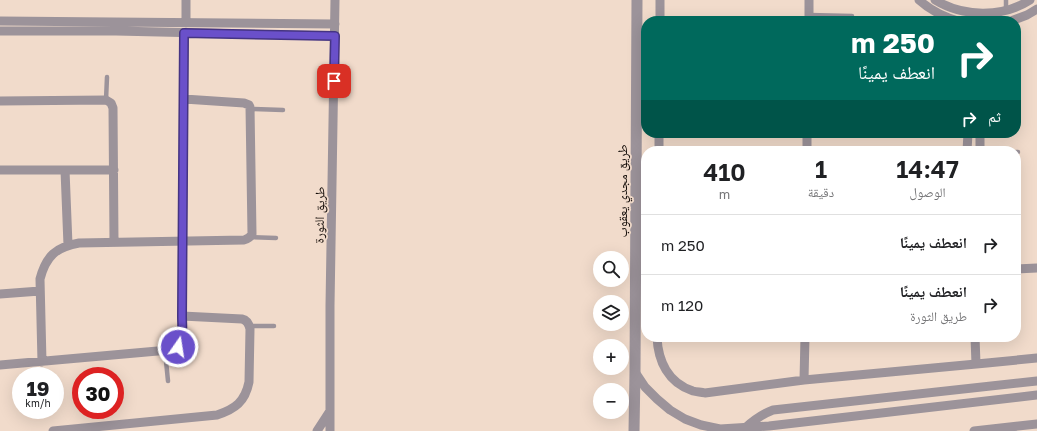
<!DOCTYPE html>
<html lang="ar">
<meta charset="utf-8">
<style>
:root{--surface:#fff;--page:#f2f2f2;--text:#202124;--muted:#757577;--line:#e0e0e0}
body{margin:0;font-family:"Golos Text","Noto Naskh Arabic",sans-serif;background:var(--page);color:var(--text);direction:rtl;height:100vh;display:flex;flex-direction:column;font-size:15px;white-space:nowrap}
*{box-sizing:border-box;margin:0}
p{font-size:13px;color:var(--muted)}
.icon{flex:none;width:22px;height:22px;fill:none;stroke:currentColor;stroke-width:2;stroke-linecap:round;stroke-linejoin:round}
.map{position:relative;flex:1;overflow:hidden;direction:ltr}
.drawer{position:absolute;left:641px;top:146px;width:380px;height:196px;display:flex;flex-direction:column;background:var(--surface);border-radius:16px;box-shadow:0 4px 16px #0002;direction:rtl}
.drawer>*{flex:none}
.hud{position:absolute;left:641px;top:16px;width:380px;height:122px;border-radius:16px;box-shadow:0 4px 16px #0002;direction:rtl;background:#00695c;color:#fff;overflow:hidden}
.tools{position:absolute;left:593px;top:251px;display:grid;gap:8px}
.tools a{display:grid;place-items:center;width:36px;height:36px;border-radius:50%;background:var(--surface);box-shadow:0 4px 16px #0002;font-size:20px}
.speed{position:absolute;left:12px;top:367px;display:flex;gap:8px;font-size:20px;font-weight:700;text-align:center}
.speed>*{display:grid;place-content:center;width:52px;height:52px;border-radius:50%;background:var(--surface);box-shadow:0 4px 16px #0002;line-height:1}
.speed small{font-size:10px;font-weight:400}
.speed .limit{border:6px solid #d22;background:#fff;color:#111}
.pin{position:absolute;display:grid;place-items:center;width:34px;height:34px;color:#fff;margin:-17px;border-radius:8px;box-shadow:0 2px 6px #0006}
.me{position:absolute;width:44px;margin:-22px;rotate:13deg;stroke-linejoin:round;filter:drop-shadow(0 0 3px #0008)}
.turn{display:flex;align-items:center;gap:14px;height:84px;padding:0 20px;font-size:18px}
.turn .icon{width:52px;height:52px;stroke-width:2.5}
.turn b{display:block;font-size:28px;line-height:34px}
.then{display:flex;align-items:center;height:38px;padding:0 20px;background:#0003;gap:8px;font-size:15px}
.eta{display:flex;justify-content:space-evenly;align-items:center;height:68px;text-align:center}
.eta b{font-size:24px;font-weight:600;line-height:28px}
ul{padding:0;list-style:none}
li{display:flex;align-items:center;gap:12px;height:60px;padding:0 20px;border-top:1px solid var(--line)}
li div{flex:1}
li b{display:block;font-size:15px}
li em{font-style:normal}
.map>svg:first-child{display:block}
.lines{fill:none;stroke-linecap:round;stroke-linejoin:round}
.service{stroke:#9c939a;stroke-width:4.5}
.minor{stroke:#9c939a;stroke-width:9}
.tertiary{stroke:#9c939a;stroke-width:11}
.route-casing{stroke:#453483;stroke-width:10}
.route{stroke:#6a50ca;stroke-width:7}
.labels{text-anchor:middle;stroke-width:3.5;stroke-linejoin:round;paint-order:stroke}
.street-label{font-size:13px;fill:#110a06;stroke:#f1dbcb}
</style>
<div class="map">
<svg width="1037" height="431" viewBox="0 0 1037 431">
<rect width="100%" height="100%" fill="#f1dbcb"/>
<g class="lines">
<path class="service" d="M1006 10V0
M809 15 852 16
M1016 88H1018
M106 100 107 77
M251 109 283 110
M1016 152H1018
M1016 226H1018
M250 237 276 238
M250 326H274
M165 351 168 381"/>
<path class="minor" d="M919 0C930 10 944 17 958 21
M935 0C963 17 1002 18 1030 0
M0 21 335 24
M660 21V0
M809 21V0
M1011 21 1027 15 1037 9
M186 23V0
M0 31H116L335 36
M0 101 106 100 111 103 113 108 114 242
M659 151V133
M807 151V133
M967 151 968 133
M980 151V133
M0 170H114
M65 170 68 245
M1016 269 1037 268
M0 294 40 291
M657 337C658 361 668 383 693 391 697 392 701 392 705 393L804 380 987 363 1037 358
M975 337 976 364
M42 362 40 279C46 256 56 247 79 243L244 240C248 239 250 238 252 234L250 107 249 105 244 103 184 99
M0 365 169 350C186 348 182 328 182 316L184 33
M635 372 645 387 657 399 670 410 685 419 701 425 720 429 769 426 1037 395
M804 380 805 337
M745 428C754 420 762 414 773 410L1037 381
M53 431 217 415C235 409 245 402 249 382L250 329C249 324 247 320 242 319L182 316
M317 431 330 411
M330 431V306L335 0
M974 431 1037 424"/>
<path class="tertiary" d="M634 431 635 372 637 0"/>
</g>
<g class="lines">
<defs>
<path id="route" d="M178 347C184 339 182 326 182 316L184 33 335 36 334 81"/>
</defs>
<use href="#route" class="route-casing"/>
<use href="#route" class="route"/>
</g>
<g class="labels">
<g class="street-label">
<text transform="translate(622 191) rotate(-90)" y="5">طريق مجدي يعقوب</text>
<text transform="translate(319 215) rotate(-89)" y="5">طريق الثورة</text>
</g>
</g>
</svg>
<div class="tools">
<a><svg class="icon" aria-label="search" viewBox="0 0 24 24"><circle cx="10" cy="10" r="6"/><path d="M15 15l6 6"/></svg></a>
<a><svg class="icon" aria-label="layers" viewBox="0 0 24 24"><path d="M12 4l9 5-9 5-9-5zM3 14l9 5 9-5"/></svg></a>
<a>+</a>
<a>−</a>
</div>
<div class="speed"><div>19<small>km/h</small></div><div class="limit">30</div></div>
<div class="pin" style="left:334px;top:81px;background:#d93025"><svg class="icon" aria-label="arrive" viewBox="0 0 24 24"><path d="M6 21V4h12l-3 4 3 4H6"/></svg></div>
<svg class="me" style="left:178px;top:347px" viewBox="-20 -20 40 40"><circle r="17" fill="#6a50ca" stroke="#fff" stroke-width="3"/><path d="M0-11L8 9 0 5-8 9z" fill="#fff"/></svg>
<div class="hud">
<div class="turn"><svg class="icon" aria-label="right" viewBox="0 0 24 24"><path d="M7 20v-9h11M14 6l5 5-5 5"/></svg><div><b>250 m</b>انعطف يمينًا</div></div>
<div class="then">ثم<svg class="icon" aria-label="right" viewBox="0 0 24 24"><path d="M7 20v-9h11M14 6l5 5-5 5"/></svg></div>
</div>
<section class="drawer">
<div class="eta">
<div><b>14:47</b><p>الوصول</p></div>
<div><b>1</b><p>دقيقة</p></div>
<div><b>410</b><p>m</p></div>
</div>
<ul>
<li><svg class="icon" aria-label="right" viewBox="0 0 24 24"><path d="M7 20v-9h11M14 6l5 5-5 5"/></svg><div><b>انعطف يمينًا</b></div><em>250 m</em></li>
<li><svg class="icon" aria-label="right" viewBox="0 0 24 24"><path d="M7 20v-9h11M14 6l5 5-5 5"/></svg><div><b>انعطف يمينًا</b><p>طريق الثورة</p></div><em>120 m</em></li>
</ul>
</section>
</div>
